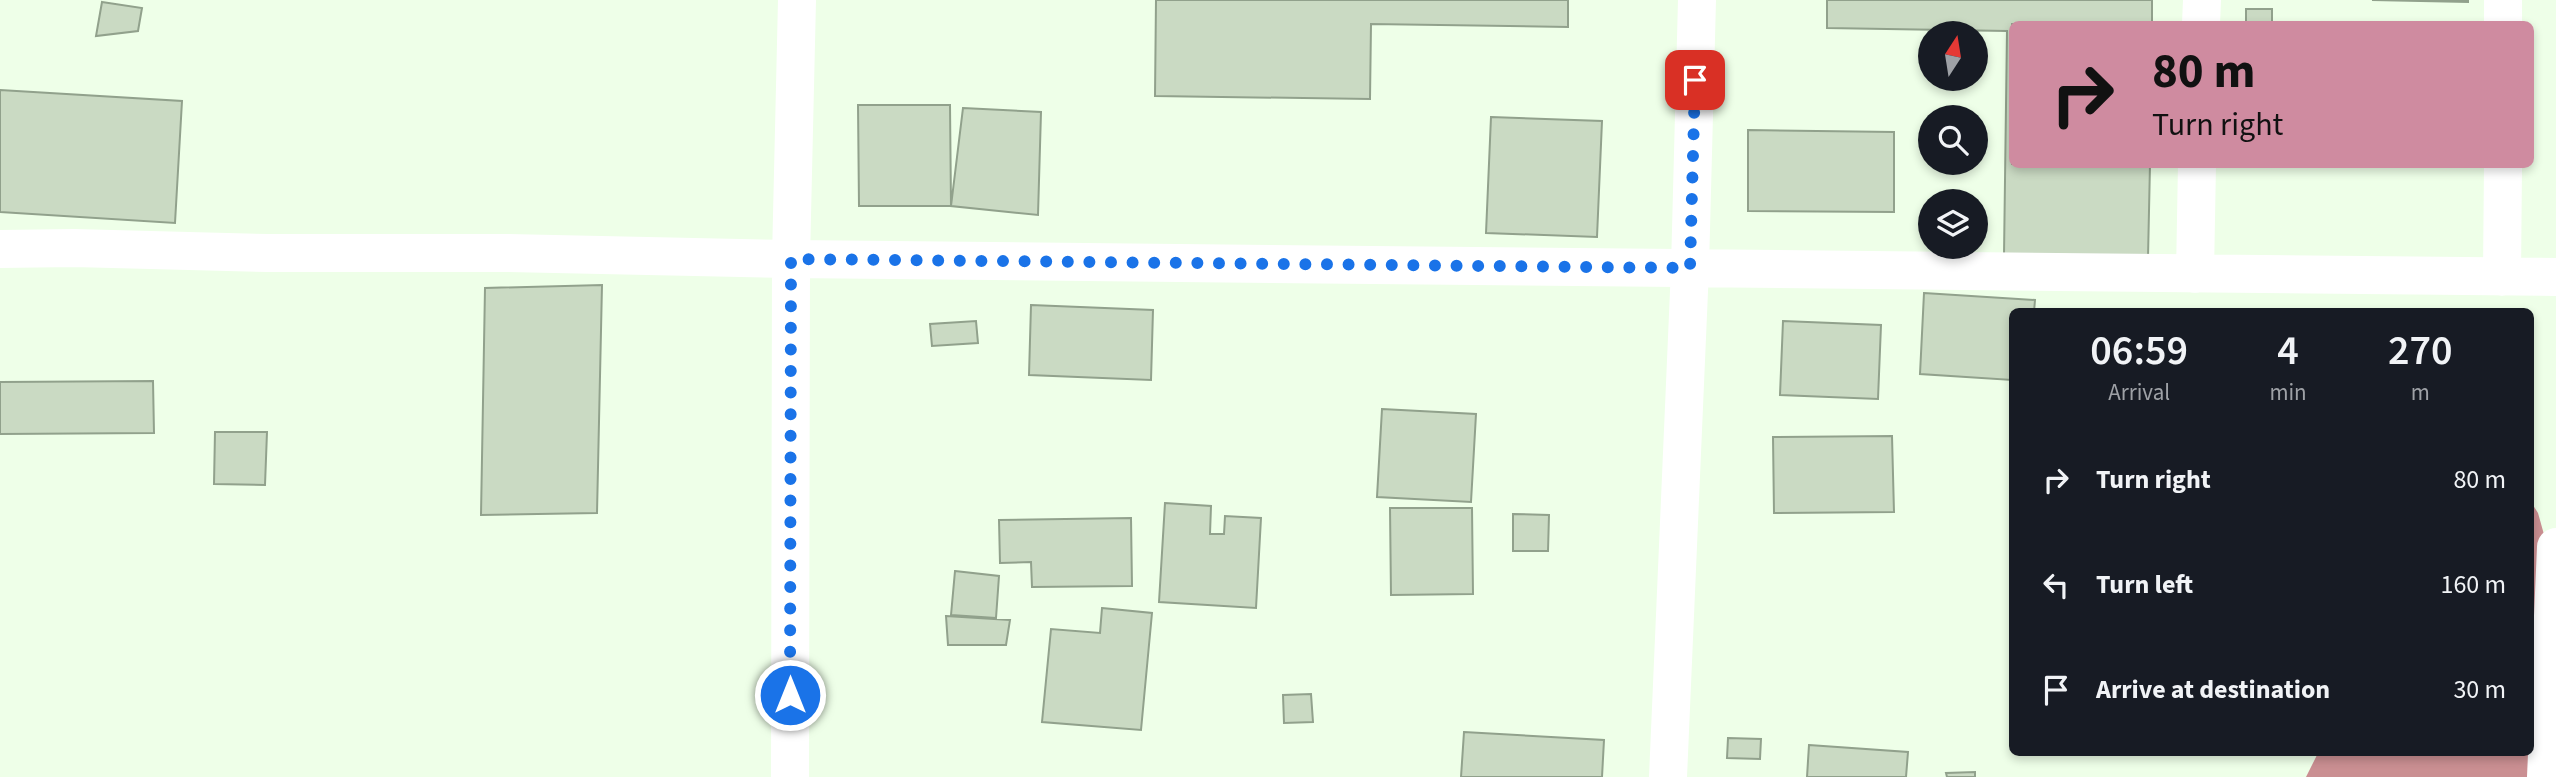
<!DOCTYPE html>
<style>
:root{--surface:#171b24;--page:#242831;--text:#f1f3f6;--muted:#9ea1a6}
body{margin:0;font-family:"Source Sans 3",sans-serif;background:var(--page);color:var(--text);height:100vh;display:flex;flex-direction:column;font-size:26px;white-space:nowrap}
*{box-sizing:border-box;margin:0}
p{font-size:23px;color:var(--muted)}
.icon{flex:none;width:38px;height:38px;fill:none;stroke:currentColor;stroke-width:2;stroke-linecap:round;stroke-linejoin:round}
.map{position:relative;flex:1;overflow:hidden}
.details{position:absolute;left:2009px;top:308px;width:525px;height:448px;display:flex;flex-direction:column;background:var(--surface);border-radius:10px;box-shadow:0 4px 10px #0003}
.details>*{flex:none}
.hud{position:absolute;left:2009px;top:21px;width:525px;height:147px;border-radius:10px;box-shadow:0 4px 10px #0003;background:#cf8ba0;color:#111;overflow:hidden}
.needle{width:46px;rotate:12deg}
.fabs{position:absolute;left:1918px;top:21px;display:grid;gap:14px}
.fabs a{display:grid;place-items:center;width:70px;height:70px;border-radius:50%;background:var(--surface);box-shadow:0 4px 10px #0003;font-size:35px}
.pin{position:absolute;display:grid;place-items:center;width:60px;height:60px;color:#fff;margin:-30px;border-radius:14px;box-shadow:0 4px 10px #0006}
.me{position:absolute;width:77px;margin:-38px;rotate:0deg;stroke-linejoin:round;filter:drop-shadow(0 0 5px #0008)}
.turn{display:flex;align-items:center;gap:24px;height:147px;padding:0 28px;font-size:32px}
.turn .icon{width:91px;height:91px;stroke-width:2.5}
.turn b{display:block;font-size:49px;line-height:60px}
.eta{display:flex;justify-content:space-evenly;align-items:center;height:119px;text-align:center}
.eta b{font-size:42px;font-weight:600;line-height:49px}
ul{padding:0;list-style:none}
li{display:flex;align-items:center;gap:21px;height:105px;padding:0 28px}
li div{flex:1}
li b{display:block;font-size:26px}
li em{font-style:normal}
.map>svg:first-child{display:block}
.water{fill:#ca8f92}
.building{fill:#cadac3;stroke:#91a18c;stroke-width:2}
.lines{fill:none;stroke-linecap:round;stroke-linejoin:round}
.street{stroke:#fff;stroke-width:38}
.route{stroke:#1a73e8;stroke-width:12;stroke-dasharray:0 21.6}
</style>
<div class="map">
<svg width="2556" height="777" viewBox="0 0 2556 777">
<rect width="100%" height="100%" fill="#eeffe8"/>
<path class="water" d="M2531 502 2538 513 2545 538 2535 777H2306L2318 753 2530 752Z"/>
<path class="building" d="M1156 0H1568V27L1371 24 1370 99 1155 96Z
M1827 0H2152V24H2012V164H2150L2148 258 2004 255 2007 31 1827 28Z
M2372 0H2468V2Z
M102 2 142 8 138 31 96 36Z
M2246 9H2272V24H2246Z
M2447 22V24H2417V23Z
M0 90 182 101 175 223 0 212Z
M858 105H950L951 206H859Z
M963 108 1041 112 1038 215 951 206Z
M1491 117 1602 121 1597 237 1486 233Z
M1748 130 1894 132V212L1748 211Z
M602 285 597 513 481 515 485 288Z
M1924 293 2035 300 2034 312H2012V380L1920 374Z
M1031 305 1153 310 1151 380 1029 375Z
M976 321 978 343 932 346 930 324Z
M1783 321 1881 325 1878 399 1780 395Z
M153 381 154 433 0 434V382Z
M1382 409 1476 414 1471 502 1377 497Z
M215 432H267L265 485 214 484Z
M1892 436 1894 512 1774 513 1773 437Z
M1165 503 1211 506 1210 534H1224L1225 516 1261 518 1256 608 1159 602Z
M1390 508H1472L1473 594 1391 595Z
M1513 514 1549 515 1548 551H1513Z
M1131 518 1132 586 1032 587 1031 562 1000 563 999 520Z
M955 571 999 576 996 618 951 615Z
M1102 608 1152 613 1141 730 1042 722 1051 629 1100 633Z
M946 616 1010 620 1006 645H948Z
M1311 694 1313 722 1284 723 1283 695Z
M1464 732 1604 740 1602 777H1461Z
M1728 738 1761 739 1760 759 1727 758Z
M1809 745 1908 752 1906 777H1807Z
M1975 772V777H1947L1946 773Z"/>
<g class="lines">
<path class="street" d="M2201 24 2202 0
M2503 24V0
M0 249 74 248 268 253H505L791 259 2556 277
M2195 274 2197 164
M2502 277 2503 164
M790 777 791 259 797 0
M1668 777 1690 268 1697 0
M2546 777 2556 547"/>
</g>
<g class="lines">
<path class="route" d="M790 695 791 259 1690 268 1695 80"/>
</g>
</svg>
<div class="fabs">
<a><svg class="needle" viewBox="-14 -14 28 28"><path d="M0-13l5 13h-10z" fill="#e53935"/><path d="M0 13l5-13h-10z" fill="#9ea1a6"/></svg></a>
<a><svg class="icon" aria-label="search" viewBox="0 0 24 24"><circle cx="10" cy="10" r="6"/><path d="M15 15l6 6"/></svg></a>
<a><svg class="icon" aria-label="layers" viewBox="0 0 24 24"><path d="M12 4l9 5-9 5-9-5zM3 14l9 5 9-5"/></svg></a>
</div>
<div class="pin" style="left:1695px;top:80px;background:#d93025"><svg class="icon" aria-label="arrive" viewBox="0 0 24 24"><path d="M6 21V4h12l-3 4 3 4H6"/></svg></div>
<svg class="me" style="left:790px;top:695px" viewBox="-20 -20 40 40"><circle r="17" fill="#1a73e8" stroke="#fff" stroke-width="3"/><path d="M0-11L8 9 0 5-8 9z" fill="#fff"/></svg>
<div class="hud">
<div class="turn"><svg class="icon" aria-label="right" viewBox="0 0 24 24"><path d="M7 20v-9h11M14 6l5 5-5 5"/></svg><div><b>80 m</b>Turn right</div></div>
</div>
<section class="details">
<div class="eta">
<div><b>06:59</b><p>Arrival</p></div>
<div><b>4</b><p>min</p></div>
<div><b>270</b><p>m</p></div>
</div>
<ul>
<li><svg class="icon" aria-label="right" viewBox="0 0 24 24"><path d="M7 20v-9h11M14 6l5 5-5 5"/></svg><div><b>Turn right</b></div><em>80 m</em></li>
<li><svg class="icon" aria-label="left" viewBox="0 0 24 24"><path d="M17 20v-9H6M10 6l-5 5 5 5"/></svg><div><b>Turn left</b></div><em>160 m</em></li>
<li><svg class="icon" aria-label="arrive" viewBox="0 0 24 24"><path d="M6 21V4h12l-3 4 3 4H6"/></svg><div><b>Arrive at destination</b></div><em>30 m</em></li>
</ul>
</section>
</div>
